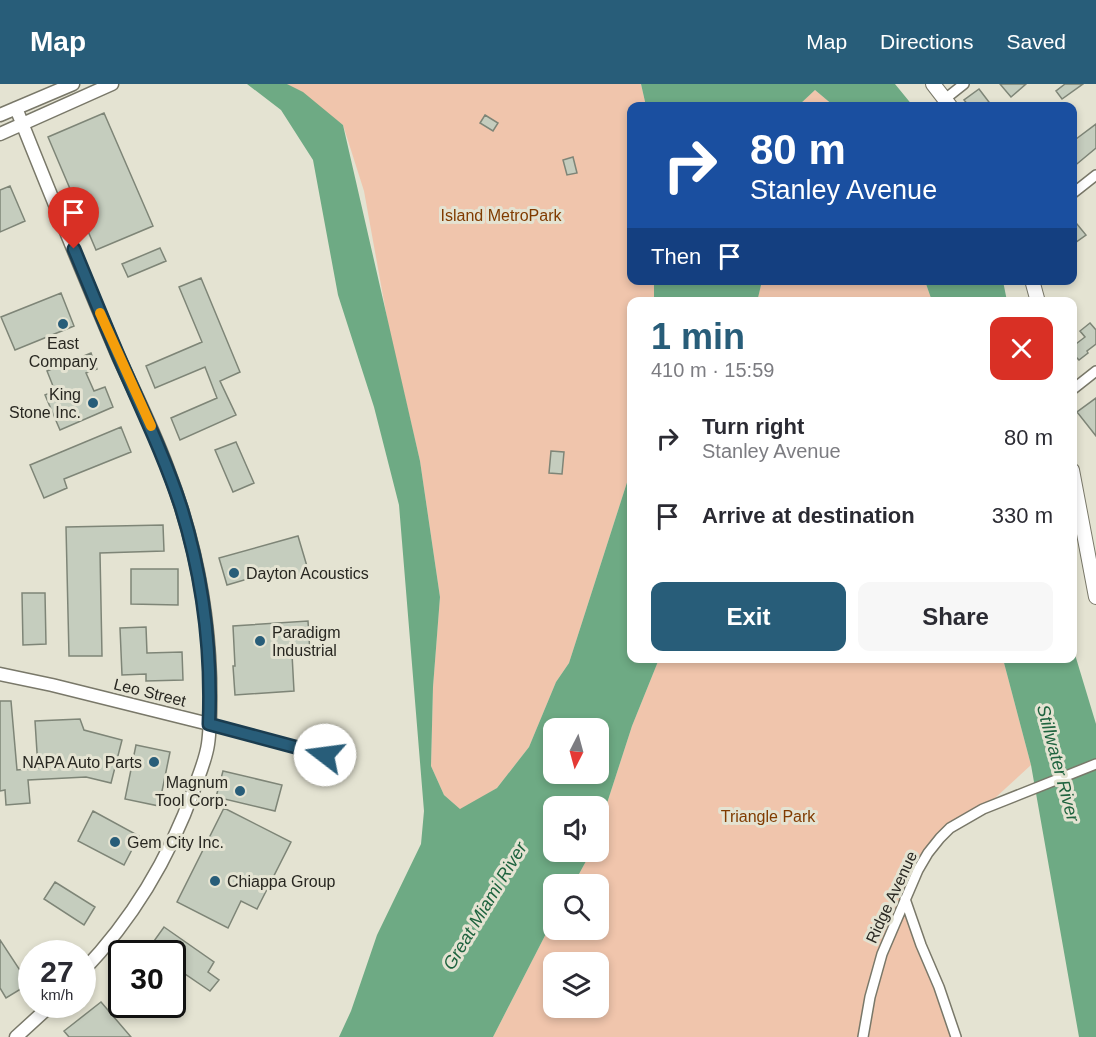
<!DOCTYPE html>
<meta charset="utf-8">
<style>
:root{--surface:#fff;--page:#f7f7f7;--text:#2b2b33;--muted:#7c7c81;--accent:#285d79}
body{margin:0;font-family:Helvetica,sans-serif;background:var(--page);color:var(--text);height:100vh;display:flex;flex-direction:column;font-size:22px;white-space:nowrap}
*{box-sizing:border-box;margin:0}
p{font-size:20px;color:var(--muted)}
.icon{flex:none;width:33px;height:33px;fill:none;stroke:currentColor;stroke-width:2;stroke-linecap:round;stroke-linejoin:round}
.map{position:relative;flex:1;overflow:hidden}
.panel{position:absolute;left:627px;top:213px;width:450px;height:366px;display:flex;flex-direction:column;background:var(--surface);border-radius:12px;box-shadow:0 3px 9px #0003}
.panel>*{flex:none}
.guide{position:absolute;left:627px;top:18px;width:450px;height:183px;border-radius:12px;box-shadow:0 3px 9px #0003;background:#1a4fa0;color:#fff;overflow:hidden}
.needle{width:39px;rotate:186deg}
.buttons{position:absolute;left:543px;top:634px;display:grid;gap:12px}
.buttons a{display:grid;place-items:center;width:66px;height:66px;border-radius:12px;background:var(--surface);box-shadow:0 3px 9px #0003;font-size:30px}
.speed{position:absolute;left:18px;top:856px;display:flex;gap:12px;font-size:30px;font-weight:700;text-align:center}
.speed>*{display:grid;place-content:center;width:78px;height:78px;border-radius:50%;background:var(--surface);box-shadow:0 3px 9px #0003;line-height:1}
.speed small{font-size:15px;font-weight:400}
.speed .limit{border:3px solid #111;border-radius:9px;background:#fff;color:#111}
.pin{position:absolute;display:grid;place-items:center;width:51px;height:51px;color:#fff;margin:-62px -26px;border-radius:50% 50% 50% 0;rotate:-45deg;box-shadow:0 0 6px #0007}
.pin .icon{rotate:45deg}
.me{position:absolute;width:66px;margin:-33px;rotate:285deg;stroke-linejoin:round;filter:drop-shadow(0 0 4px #0008)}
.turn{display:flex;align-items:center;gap:21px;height:126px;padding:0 24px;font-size:27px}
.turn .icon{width:78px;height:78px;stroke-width:2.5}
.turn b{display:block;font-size:42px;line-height:51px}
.then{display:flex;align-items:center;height:57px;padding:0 24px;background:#0003;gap:12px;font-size:22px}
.round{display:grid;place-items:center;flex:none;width:63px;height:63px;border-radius:12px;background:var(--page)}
.head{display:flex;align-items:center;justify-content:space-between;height:102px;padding:0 24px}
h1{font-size:36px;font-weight:700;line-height:45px;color:var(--accent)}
.button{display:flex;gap:12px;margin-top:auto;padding:12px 24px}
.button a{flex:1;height:69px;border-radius:12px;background:var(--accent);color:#fff;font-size:24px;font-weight:700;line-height:69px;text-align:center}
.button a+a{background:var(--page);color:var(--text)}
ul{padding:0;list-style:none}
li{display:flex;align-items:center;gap:18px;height:78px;padding:0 24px}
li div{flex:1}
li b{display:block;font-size:22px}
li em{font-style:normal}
header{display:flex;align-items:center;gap:36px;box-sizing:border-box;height:84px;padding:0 30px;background:var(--accent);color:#fff}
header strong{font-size:28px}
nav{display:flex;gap:33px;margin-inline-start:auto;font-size:21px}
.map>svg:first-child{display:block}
.green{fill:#f0c5ac;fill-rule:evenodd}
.water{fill:#6eaa84;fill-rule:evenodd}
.building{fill:#c5cdbe;stroke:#7e8577;stroke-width:1.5}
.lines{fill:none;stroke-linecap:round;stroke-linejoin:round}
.minor-casing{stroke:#797869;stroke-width:12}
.tertiary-casing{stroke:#797869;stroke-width:15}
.secondary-casing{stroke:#797869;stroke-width:16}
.minor{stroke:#fff;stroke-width:9}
.tertiary{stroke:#fff;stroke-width:12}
.secondary{stroke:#fff;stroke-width:14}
.route-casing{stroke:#1a3c4f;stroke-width:15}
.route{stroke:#285d79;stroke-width:10}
.slow{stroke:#f59e0b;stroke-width:10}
.poi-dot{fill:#285d79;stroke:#e4e3d2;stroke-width:2}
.labels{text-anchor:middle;stroke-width:6;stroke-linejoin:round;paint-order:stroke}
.park-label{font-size:16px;fill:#803b00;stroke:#e4e3d2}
.poi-label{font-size:16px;fill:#282721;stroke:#e4e3d2;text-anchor:start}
.street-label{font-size:16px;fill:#282721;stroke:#e4e3d2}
.water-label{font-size:18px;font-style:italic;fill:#1e633e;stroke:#e4e3d2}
</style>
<header>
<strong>Map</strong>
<nav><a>Map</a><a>Directions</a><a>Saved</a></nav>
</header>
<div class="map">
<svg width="1096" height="953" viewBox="0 0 1096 953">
<rect width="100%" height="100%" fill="#e4e3d2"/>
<path class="green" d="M287 0H641L646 22H632V196L654 197V217L632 218 631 386 569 579 556 598 529 663 497 704 461 726 444 711 431 682 433 603 440 513 420 377 389 245 364 107 343 41Z
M815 6 834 22H798Z
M762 196 925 197 932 217 757 218Z
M659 575H1003L1031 681 983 725 940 754 905 815 956 953H493L553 836 554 846H598V801H573L591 768H598L599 744 632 642ZM554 879H598V924H554Z"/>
<path class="water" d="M247 0H287L303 8 343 41 420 377 440 513 433 603 431 682 444 711 460 725 497 704 529 663 556 598 569 579 631 386 632 574 659 575 632 642 599 744 598 723H554V768H591L573 801H554L553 836 493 953H339L351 927 377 851 421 760 424 727 399 421 374 323 338 211 313 76 281 26ZM554 645H598V690H554Z
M641 0H895L913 22H834L815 6 798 22H646Z
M654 197V196L762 197 757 218 654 217Z
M925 197H1003L1007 217H932Z
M1073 564 1096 640V953H1079L1031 681 1003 575 1072 574Z"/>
<path class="building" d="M1000 0H1026L1011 13Z
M1065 0H1083L1062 15 1056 7Z
M979 5 992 22H969L964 16Z
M104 29 153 142 96 166 48 53Z
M485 31 498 39 493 47 480 39Z
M1096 40V64L1072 84V58Z
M573 73 577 89 567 91 563 76Z
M10 102 25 137 0 148V106Z
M1072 134 1086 151 1072 161Z
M160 164 166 177 128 193 122 180Z
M201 194 240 288 220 297 236 331 180 356 171 334 217 314 205 283 155 304 146 282 202 258 179 203Z
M61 209 74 242 15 266 1 233Z
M1090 239 1096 246V260L1087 267 1088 269 1079 276 1072 269V263L1085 253 1080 247Z
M91 269 97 285 86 289 94 307 105 303 113 323 60 346 45 311 55 307 47 287Z
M1096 314V352L1077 328Z
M121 343 131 368 64 395 67 404 44 414 30 381Z
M236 358 254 399 233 408 215 366Z
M551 367 564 368 562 390 549 389Z
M163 441 164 467 100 469 102 572H69L66 443Z
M298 452 309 489 285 496 282 485 227 501 219 474Z
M131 485H178V521L131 520Z
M22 509H45L46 560 23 561Z
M308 537 310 569 292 570 294 607 235 611 233 582H235L233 542Z
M146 543 147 569 182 568 183 596 146 597V590L122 591 120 544Z
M0 617H11L17 686 38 684 35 637 80 635 84 646 122 656 111 699 86 693 28 696 30 719 6 721 5 706 0 707Z
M136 661 170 668 159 722 125 715Z
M223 687 282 701 275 727 216 713Z
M224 724 291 758 257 825 241 817 228 844 177 818Z
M93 727 139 752 124 781 78 757Z
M55 798 95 823 84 841 44 815Z
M164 843 214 878 208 888 219 896 210 907 172 881V870H158L149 864Z
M0 856 29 900 6 914 0 904Z
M101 918 131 953H69L64 947Z"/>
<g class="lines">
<defs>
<path id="minor" d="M945 15 964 0
M1072 110 1096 91
M1072 306 1096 287
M209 640 325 671
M905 815 921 861 939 903 956 953
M863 953 870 913 882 870 918 786 928 769 940 754 950 744 983 725 1096 680"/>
<path id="tertiary" d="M16 24C49 107 83 190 118 272 135 309 153 345 167 383 193 450 208 523 210 594 210 615 211 640 208 660 206 675 199 691 194 705 170 772 132 836 82 888
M0 31 73 0
M0 50 112 0
M0 590 52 601 209 640
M16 953 51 921"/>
<path id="secondary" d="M933 0 950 22
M1032 196 1038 218
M1072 386 1096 513"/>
</defs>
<use href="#minor" class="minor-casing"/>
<use href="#tertiary" class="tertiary-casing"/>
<use href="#secondary" class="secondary-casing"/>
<use href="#minor" class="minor"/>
<use href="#tertiary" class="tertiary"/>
<use href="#secondary" class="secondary"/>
</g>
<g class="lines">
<defs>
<path id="route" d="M74 165C89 201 103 236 118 271 140 322 164 371 181 423 203 494 212 567 209 640L325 671"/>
</defs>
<use href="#route" class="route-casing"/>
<use href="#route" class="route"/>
<path class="slow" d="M100 229 151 342"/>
</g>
<g class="poi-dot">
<circle cx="63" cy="240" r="6"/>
<circle cx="93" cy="319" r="6"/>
<circle cx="234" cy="489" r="6"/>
<circle cx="260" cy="557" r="6"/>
<circle cx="154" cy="678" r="6"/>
<circle cx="240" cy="707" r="6"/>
<circle cx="115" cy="758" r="6"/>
<circle cx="215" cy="797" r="6"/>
</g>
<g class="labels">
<g class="park-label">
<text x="501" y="137">Island MetroPark</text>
<text x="768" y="738">Triangle Park</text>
</g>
<g class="poi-label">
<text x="63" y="265" text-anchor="middle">East<tspan x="63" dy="18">Company</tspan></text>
<text x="81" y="316" text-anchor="end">King<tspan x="81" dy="18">Stone Inc.</tspan></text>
<text x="246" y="495">Dayton Acoustics</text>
<text x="272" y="554">Paradigm<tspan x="272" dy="18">Industrial</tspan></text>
<text x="142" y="684" text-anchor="end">NAPA Auto Parts</text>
<text x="228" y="704" text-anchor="end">Magnum<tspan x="228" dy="18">Tool Corp.</tspan></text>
<text x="127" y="764">Gem City Inc.</text>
<text x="227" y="803">Chiappa Group</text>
</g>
<g class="street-label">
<text transform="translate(150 608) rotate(14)" y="6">Leo Street</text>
<text transform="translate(891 813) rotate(-65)" y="6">Ridge Avenue</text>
</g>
<g class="water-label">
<text transform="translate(1058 679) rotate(75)" y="6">Stillwater River</text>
<text transform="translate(485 822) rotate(-59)" y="6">Great Miami River</text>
</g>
</g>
</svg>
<div class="buttons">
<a><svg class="needle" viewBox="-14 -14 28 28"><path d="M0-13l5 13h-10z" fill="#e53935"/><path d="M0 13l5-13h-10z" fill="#7c7c81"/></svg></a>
<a><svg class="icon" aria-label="sound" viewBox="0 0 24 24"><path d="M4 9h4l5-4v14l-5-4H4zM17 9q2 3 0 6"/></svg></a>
<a><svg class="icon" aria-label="search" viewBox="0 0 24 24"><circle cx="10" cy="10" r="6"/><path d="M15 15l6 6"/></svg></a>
<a><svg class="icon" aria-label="layers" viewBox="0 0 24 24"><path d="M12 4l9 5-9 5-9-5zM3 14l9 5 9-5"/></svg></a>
</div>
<div class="speed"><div>27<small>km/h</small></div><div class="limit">30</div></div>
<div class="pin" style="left:74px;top:165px;background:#d93025"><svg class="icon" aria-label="arrive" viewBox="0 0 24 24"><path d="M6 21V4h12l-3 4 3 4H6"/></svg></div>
<svg class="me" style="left:325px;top:671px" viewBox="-20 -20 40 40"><circle r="19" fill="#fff"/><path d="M0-13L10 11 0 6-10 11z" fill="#285d79"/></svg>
<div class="guide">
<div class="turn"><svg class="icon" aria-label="right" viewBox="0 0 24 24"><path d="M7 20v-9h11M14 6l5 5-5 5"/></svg><div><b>80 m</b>Stanley Avenue</div></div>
<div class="then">Then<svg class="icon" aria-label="arrive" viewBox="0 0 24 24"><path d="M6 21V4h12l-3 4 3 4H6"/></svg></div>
</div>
<section class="panel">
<div class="head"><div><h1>1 min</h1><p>410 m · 15:59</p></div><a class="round" style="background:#d93025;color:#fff"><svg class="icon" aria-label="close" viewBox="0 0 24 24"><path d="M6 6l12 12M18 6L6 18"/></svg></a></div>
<ul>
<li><svg class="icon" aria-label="right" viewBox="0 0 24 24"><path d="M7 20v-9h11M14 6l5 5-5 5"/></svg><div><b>Turn right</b><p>Stanley Avenue</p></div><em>80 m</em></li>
<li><svg class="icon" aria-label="arrive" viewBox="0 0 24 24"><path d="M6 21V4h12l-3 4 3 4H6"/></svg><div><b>Arrive at destination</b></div><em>330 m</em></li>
</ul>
<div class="button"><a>Exit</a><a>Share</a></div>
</section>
</div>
